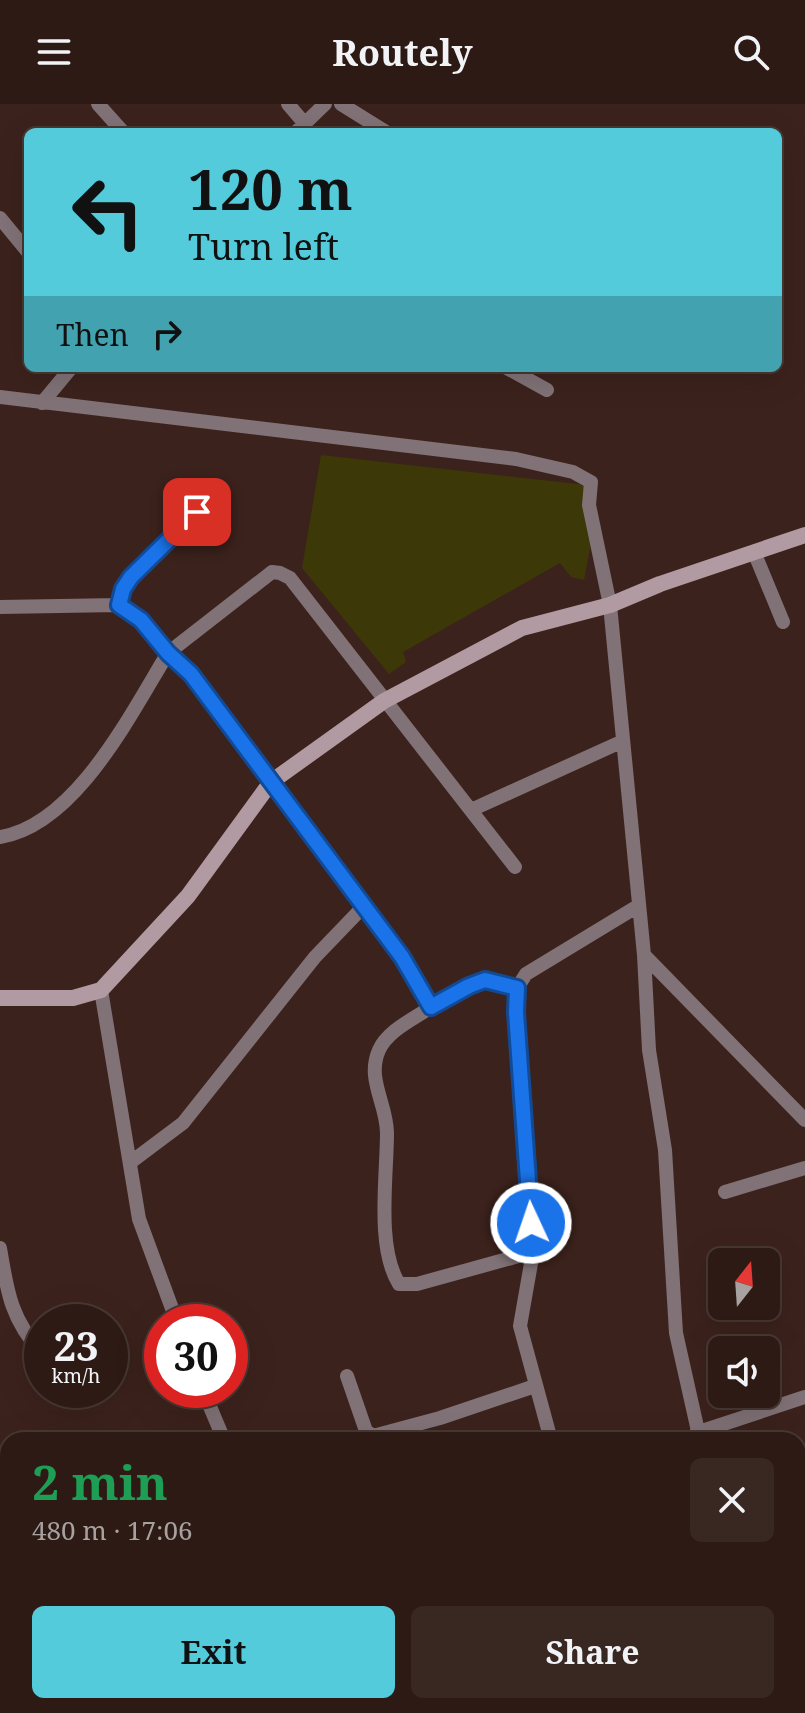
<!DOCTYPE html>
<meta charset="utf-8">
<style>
:root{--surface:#2d1a15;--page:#392722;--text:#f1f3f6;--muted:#a7a1a0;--line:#483834;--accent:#53cbdb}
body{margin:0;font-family:"Noto Serif",serif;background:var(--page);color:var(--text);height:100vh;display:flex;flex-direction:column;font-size:30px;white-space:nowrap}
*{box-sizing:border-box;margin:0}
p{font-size:26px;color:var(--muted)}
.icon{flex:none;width:44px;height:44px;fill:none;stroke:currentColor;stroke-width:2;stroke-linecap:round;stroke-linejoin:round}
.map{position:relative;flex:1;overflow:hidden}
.panel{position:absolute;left:0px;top:1328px;width:806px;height:282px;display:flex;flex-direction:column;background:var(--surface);border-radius:24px 24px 0 0;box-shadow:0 8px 32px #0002,0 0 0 2px var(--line)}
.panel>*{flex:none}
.guide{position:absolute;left:24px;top:24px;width:758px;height:244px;border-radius:12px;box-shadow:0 8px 32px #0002,0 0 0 2px var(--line);background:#53cbdb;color:#111;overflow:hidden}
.needle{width:52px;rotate:17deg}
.fabs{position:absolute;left:708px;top:1144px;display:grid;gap:16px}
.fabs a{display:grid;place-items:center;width:72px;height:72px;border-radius:12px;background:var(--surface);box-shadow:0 8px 32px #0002,0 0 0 2px var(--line);font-size:40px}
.speed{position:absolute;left:24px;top:1200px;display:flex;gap:16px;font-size:40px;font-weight:700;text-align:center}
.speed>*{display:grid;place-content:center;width:104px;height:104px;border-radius:50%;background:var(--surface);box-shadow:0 8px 32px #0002,0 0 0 2px var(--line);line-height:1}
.speed small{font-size:20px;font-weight:400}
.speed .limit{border:12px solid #d22;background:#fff;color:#111}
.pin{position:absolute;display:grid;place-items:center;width:68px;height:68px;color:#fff;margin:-34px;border-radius:16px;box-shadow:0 4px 12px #0006}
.me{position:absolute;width:88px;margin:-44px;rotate:357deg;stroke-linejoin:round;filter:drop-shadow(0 0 6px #0008)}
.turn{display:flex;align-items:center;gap:28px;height:168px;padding:0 32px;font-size:36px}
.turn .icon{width:104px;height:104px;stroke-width:2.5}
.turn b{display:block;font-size:56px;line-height:68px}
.then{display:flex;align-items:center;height:76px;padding:0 32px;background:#0003;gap:16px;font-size:30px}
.round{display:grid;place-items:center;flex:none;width:84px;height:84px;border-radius:12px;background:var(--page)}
.headline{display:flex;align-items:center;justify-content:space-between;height:136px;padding:0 32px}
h1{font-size:48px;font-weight:700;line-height:60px;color:#1e9e55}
.cta{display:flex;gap:16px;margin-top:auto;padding:16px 32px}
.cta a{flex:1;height:92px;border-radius:12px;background:var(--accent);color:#111;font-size:32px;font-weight:700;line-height:92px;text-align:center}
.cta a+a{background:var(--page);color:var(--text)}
header{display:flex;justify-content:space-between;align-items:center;height:104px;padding:0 32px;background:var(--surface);font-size:36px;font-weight:700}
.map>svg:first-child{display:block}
.green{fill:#3d3808}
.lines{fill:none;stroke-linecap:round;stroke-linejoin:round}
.street{stroke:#807276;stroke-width:14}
.secondary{stroke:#b19aa1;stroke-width:16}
.route-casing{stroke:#114b97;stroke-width:20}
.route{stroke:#1a73e8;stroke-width:14}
</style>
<header><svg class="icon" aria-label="menu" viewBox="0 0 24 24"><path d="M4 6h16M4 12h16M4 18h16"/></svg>Routely<svg class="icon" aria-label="search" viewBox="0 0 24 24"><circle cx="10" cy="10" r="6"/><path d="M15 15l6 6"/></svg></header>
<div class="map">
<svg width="805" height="1609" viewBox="0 0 805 1609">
<rect width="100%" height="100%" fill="#3c221c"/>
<path class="green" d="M321 351 586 381 592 435 584 476 571 473 560 459 403 548 406 558 389 570 302 464Z"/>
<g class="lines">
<path class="street" d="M98 0 123 28
M288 0 305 20
M341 0 386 28
M296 28 325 0
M0 114 28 148
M507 264 547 286
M0 293 516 355 573 368 591 378 589 401 610 501 644 851 649 946 665 1046 676 1229 700 1336
M42 299 71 264
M197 408 131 473 123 485 119 501 141 516 168 549 272 468 280 469 290 474 515 763
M754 448 783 518
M0 503 119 501
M471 706 623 637
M0 733C76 721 131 609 168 549L191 570C271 678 363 787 431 903L469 882 485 876 517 884
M644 851 805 1016
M101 886 139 1115 177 1218
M431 903C414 915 388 926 379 946 366 975 387 1000 387 1029 387 1072 376 1143 399 1180H417L533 1148
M131 1058 183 1019 315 853 364 802
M725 1088 805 1064
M0 1144C7 1187 11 1216 42 1249
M347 1272 366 1327 373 1332 440 1314 535 1282
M79 1286 82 1290
M203 1286 224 1336
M696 1329 805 1293
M551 1336 520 1222 533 1148 516 908 517 884 526 870 638 802
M0 1389 8 1396
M798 1466 805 1462
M798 1565 805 1592
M0 1574 8 1582
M29 1602 37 1609
M236 1602 243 1609
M657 1602 661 1609
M532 1609 533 1602"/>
<path class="secondary" d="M0 894H73L101 886 188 792 271 678 384 597 522 524 610 501 660 480 805 431"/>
</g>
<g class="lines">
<defs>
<path id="route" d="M197 408 131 473 123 485 119 501 141 516 168 549 191 570 402 853 431 903 469 882 485 876 517 884 516 908 531 1119"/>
</defs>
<use href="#route" class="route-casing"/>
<use href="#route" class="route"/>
</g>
</svg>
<div class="fabs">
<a><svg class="needle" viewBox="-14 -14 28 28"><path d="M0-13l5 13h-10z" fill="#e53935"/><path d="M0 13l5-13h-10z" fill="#a7a1a0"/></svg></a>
<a><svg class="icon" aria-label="sound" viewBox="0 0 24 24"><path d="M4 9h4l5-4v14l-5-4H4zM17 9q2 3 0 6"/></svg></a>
</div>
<div class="speed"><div>23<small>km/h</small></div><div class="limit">30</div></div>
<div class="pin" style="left:197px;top:408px;background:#d93025"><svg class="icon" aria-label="arrive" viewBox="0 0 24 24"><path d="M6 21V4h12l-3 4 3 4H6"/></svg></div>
<svg class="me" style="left:531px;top:1119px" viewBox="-20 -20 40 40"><circle r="17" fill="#1a73e8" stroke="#fff" stroke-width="3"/><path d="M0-11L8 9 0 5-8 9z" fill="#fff"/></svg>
<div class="guide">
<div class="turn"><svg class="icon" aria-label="left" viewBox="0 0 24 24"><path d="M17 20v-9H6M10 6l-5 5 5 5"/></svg><div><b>120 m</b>Turn left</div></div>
<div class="then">Then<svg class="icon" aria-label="right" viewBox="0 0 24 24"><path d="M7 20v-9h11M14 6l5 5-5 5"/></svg></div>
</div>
<section class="panel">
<div class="headline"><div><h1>2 min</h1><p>480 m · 17:06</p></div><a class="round"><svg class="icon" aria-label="close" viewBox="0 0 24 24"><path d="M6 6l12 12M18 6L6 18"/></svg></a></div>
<div class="cta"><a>Exit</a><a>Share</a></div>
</section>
</div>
